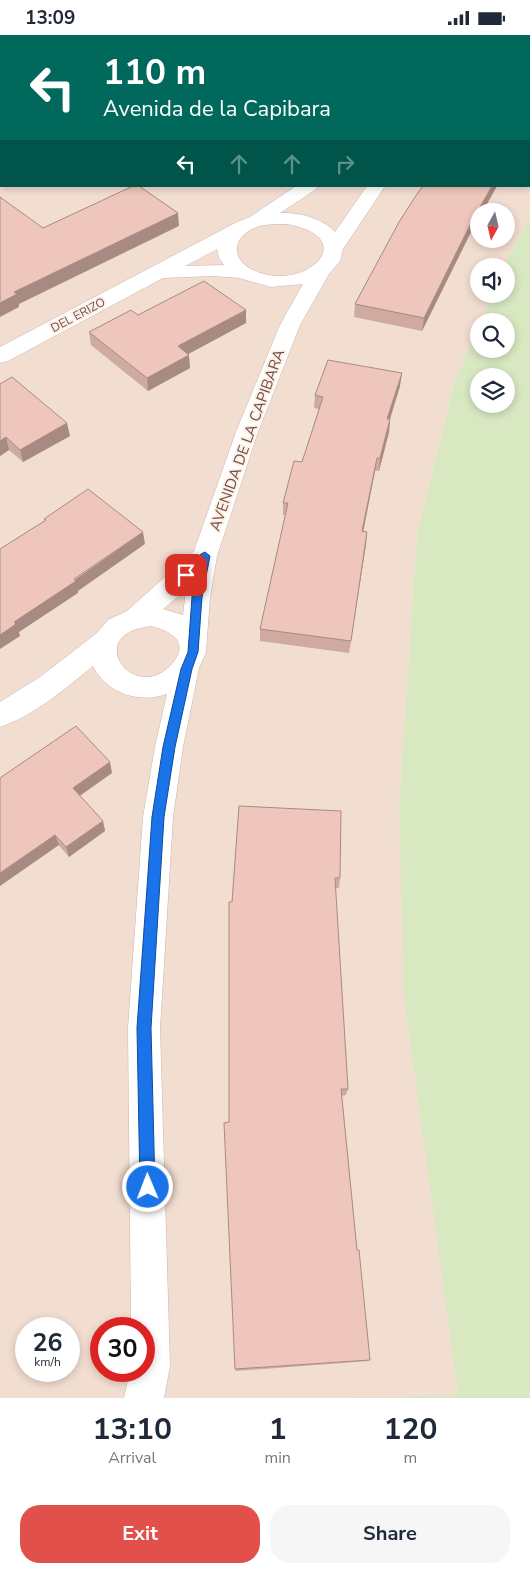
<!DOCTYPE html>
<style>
:root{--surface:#fff;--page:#f6f6f7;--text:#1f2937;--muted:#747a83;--accent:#e1504b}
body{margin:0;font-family:"Nunito Sans",sans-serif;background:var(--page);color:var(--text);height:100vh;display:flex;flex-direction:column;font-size:19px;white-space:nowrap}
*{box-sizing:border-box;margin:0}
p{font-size:16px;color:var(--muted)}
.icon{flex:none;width:28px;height:28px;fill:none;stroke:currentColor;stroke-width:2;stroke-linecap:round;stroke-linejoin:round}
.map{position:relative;height:1363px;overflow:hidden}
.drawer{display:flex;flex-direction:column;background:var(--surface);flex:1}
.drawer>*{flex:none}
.top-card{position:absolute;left:0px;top:0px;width:530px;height:152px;box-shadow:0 2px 8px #0003;background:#00695c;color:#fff;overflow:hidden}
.needle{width:32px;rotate:188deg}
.fabs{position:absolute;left:470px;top:168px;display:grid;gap:10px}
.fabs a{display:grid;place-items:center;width:45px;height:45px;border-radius:50%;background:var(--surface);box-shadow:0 2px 8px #0003;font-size:25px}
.speed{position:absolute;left:15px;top:1282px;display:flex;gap:10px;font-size:25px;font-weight:700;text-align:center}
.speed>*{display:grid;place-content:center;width:65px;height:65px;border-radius:50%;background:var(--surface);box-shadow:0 2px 8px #0003;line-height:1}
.speed small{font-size:12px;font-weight:400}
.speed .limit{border:8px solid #d22;background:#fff;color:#111}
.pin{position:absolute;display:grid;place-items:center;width:42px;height:42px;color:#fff;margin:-21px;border-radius:10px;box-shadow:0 2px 8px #0006}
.me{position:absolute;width:55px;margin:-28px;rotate:359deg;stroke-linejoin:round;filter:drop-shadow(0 0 4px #0008)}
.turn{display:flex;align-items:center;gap:18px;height:105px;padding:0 20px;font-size:22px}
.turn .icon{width:65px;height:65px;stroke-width:2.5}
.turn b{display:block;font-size:35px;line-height:42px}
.lanes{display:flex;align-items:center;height:48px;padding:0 20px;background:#0003;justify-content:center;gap:25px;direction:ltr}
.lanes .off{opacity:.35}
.eta{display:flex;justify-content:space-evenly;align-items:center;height:85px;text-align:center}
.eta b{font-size:30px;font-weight:700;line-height:35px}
.primary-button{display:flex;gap:10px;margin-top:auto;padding:10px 20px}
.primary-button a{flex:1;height:58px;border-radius:20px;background:var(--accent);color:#fff;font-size:20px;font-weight:700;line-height:58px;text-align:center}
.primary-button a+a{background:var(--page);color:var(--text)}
.status{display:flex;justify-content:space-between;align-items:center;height:35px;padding:0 25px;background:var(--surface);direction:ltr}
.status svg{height:14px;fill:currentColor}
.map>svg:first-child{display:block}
.residential{fill:#f2ddd1;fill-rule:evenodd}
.green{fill:#d8e8c1;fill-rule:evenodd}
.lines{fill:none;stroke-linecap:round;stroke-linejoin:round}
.minor-casing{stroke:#ceb5ac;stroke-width:1}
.minor{fill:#fff;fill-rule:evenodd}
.wall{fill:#ceaaa1}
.shaded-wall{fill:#a78b83}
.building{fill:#efc6bb;stroke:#a78b83}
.route{fill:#1a73e8;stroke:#114b97}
.labels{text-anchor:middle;stroke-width:4;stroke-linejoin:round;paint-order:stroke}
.far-street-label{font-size:12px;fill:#71504a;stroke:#fef1e8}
.street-label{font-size:15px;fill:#71504a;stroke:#fef1e8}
</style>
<div class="status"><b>13:09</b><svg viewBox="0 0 49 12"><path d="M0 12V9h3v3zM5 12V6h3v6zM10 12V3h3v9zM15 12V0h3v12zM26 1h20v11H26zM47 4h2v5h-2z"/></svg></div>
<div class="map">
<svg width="530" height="1363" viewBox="0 0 530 1363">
<rect width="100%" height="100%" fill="#fbece2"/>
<path class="residential" d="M0 0H530V184L503 231H479V259H492L481 286H479V290L454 349 417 499 399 769 458 1363H0ZM1 1H529V151H1ZM479 176H506V204H479ZM26 1294H69V1336H26ZM101 1294H144V1336H101Z"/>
<path class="green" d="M530 184V1363H352L458 1360 404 960 399 769 417 499 454 349 479 290V314H506V286H481L492 259H506V231H503ZM479 341H506V369H479Z"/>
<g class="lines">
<defs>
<path id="minor" d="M0 86H1V96H0Z
M296 151H318L315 155 280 178C298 177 323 183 335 197L367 151H385L343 214 340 226 329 239 300 290 258 397 217 521 210 562 206 617 199 633 183 712 173 782 160 993 170 1331 164 1363H124L130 1336H144V1294H131L128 993 143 782 155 712 167 659C139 669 106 658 93 631 66 653 33 681 0 692V667L40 642 97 598 108 585 127 576 194 516 236 397 280 290 303 249 271 252 239 243 214 241 163 243 8 326 0 328V312L237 187 250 182ZM287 189C365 203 302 261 251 234 227 221 236 197 260 191 269 189 278 189 287 189ZM217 214 219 223 224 230 185 231ZM186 555 183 580 163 574 185 556ZM151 591C171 596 191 607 172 629 134 671 81 599 151 591Z"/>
</defs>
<use href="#minor" class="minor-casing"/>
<use href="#minor" class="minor"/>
</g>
<path class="wall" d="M0 0H160L157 1H1V3H0Z
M215 0H473L472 1H218Z
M423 151H497L483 176H479V183L469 201 422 296 354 282 355 269Z
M138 280 246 288 188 319 190 333 148 356 91 310 89 297Z
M0 349 70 401 23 427 9 415 0 421Z
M400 351 390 384 389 397 379 436H375L363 496 366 509 349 618 260 606V594L285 480H283V468L302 427 319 374 314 373 315 360Z
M112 738 80 761 103 786 105 796 69 822 0 743Z
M239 771 340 843 339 853H335L348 1054 346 1060 342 1061 357 1215 370 1325 368 1326 236 1336 235 1334 229 1087 232 867Z"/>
<path class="shaded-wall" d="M132 0H160L157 1H129Z
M460 0H473L472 1H459Z
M530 101V111L529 112V103Z
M492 151H497L483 176H479V183L469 201 422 296 424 283 471 188Z
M178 178 179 191 19 269V272L0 282V268L14 257Z
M246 275V288L179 324 178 311Z
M189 320 190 333 148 356 147 343Z
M402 338 400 351 386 397 387 384Z
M390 384 389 397 379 436 380 423Z
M67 388 70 401 23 427 20 415Z
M6 402 9 415 0 421V406Z
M377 423 375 436 361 508 362 496Z
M143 497 145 509 78 556V558L19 597 20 601 0 614V600L14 587Z
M367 497 366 509 349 618 351 606Z
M110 727 112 738 76 763 73 753Z
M103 786 105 796 69 822 66 812Z
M55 800 59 810 0 851V838Z"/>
<path class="building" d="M15 0H132L129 1H17Z
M243 0H460L459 1H246Z
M530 26V101L529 103V27Z
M133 151H139L178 178 14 257 17 259 0 268V162L43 193Z
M423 151H492L471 188 424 283 355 269 399 187 417 159Z
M204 246 246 275 178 311 189 320 147 343 89 297 131 275 138 280Z
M328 325 402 338 387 384H390L380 423H377L362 496 367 497 351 606 260 594 288 468H283L294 426 302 427 323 362 315 360Z
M12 342 67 388 20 415 6 402 0 406V349Z
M88 454 143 497 74 544 76 546 14 587 16 589 0 600V514L46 485 44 484Z
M76 691 110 727 73 753 103 786 66 812 55 800 0 838V743Z
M239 771 341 776 340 843H335L348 1054H341L357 1215H359L370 1325 235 1334 224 1088 229 1087V867H232Z"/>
<path class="route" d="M205 517 210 521 202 562 198 617 192 634 175 712 164 782 151 993 155 1152 153 1157 148 1159 142 1157 140 1152 137 993 152 782 163 712 181 634 188 617 192 562 197 535 186 544 181 540 201 519Z"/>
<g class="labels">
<g class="far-street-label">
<text transform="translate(78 280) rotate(-28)" y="4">DEL ERIZO</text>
</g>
<g class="street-label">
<text transform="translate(247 405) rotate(-70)" y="5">AVENIDA DE LA CAPIBARA</text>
</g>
</g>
</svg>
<div class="fabs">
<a><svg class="needle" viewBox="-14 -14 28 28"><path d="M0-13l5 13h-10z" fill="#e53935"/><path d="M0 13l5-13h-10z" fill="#747a83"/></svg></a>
<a><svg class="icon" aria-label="sound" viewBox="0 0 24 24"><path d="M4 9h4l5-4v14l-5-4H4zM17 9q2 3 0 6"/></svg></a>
<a><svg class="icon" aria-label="search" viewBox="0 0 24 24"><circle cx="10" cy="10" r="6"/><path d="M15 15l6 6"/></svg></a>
<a><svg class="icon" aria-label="layers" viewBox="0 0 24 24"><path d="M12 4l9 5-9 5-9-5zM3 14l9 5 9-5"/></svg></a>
</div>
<div class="speed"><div>26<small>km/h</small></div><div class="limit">30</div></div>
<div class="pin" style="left:186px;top:540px;background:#d93025"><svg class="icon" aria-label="arrive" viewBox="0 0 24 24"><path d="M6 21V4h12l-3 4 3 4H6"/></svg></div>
<svg class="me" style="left:148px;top:1152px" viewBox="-20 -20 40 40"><circle r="17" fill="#1a73e8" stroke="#fff" stroke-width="3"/><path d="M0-11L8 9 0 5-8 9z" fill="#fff"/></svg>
<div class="top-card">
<div class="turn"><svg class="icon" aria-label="left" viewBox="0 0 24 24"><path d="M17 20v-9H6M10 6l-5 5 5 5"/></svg><div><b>110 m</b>Avenida de la Capibara</div></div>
<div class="lanes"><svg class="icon" aria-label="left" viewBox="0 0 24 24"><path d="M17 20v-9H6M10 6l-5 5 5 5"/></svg><svg class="icon off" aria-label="ahead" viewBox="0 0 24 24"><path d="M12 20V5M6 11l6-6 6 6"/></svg><svg class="icon off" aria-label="ahead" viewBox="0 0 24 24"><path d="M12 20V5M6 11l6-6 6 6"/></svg><svg class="icon off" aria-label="right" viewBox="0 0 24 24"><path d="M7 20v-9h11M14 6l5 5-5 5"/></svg></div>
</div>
</div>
<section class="drawer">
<div class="eta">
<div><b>13:10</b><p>Arrival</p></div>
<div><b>1</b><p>min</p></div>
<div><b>120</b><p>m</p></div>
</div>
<div class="primary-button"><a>Exit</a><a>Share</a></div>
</section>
